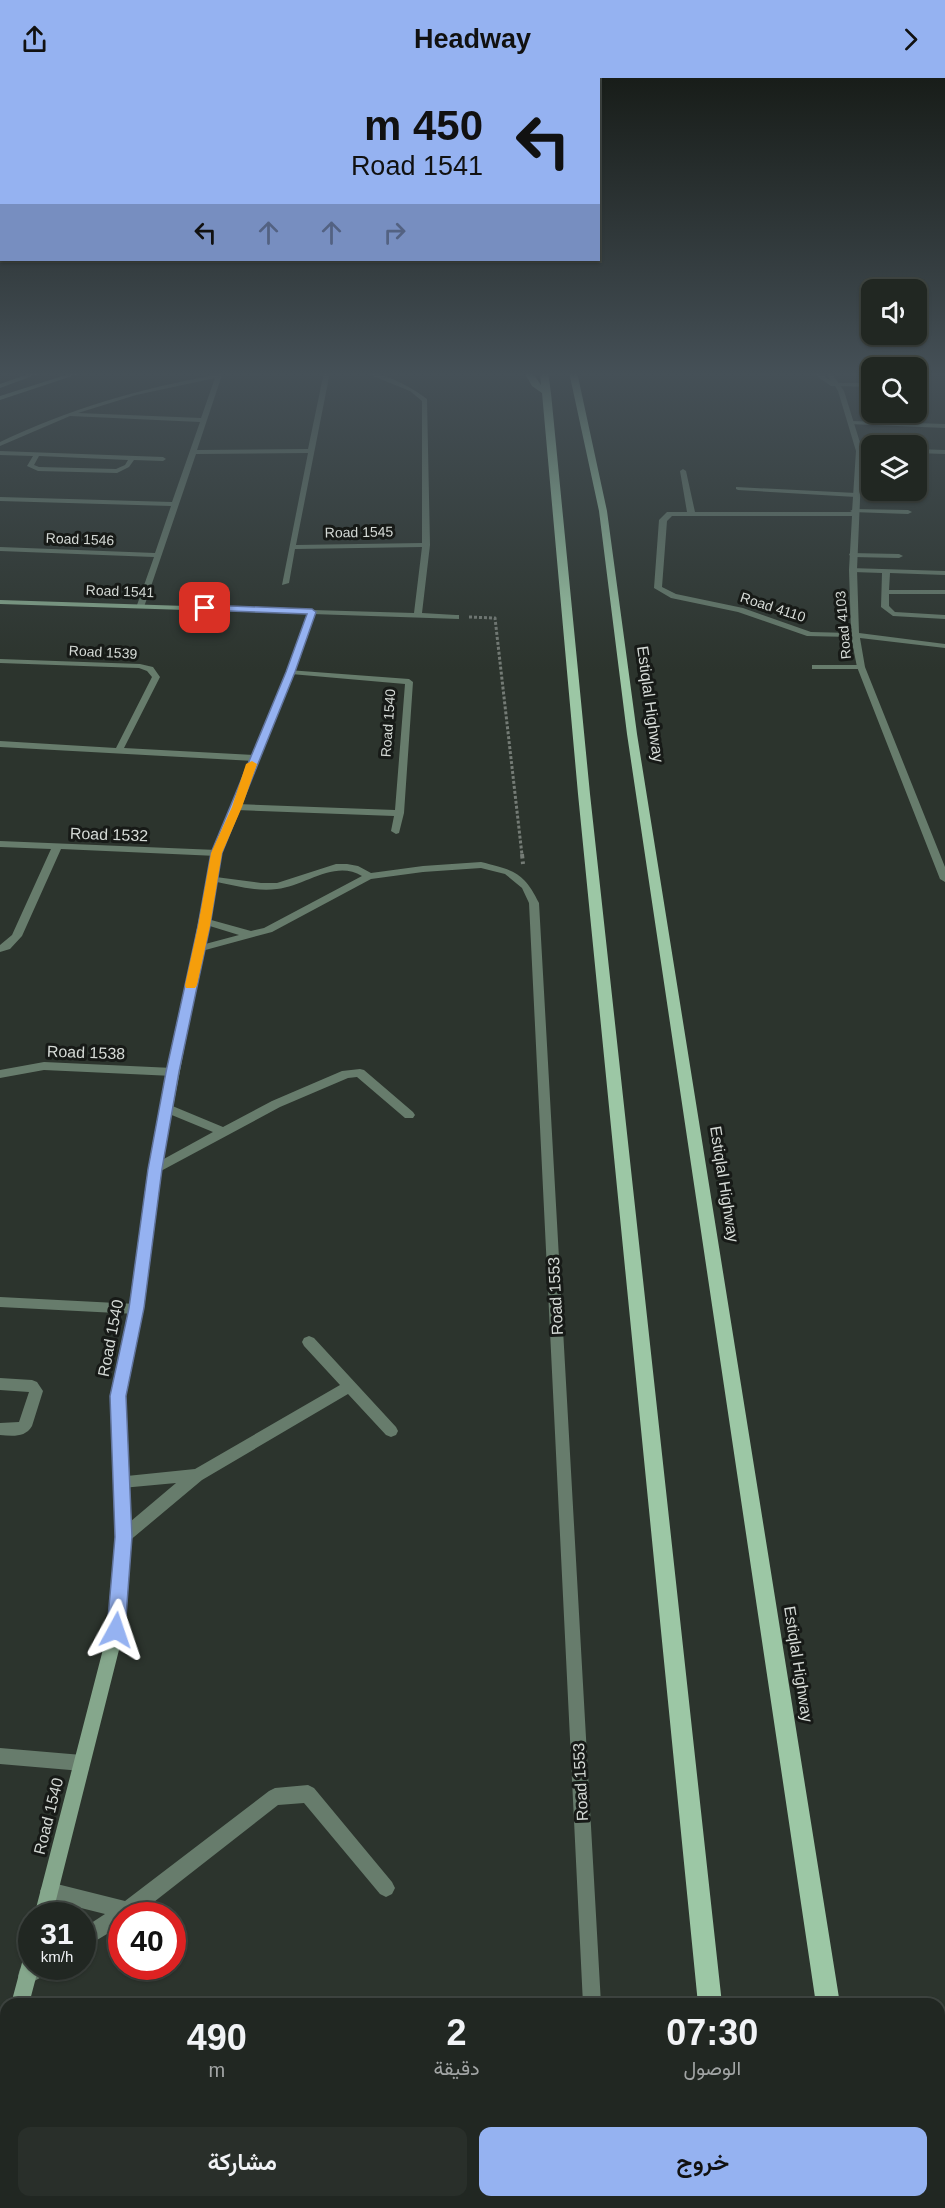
<!DOCTYPE html>
<html lang="ar">
<meta charset="utf-8">
<style>
:root{--surface:#212722;--page:#292f2a;--text:#f1f3f6;--muted:#a2a5a5;--line:#3e4440;--accent:#95b2f1}
body{margin:0;font-family:Helvetica,Vazirmatn,sans-serif;background:var(--page);color:var(--text);direction:rtl;height:100vh;display:flex;flex-direction:column;font-size:22px;white-space:nowrap}
*{box-sizing:border-box;margin:0}
p{font-size:20px;color:var(--muted)}
.icon{flex:none;width:33px;height:33px;fill:none;stroke:currentColor;stroke-width:2;stroke-linecap:round;stroke-linejoin:round}
.map{position:relative;flex:1;overflow:hidden;direction:ltr}
.side{position:absolute;left:0px;top:1920px;width:945px;height:210px;display:flex;flex-direction:column;background:var(--surface);border-radius:18px 18px 0 0;box-shadow:0 2px 4px #0004,0 0 0 2px var(--line);direction:rtl}
.side>*{flex:none}
.hud{position:absolute;left:0px;top:0px;width:600px;height:183px;box-shadow:0 2px 4px #0004,0 0 0 2px var(--line);direction:rtl;background:#95b2f1;color:#111;overflow:hidden}
.controls{position:absolute;left:861px;top:201px;display:grid;gap:12px}
.controls a{display:grid;place-items:center;width:66px;height:66px;border-radius:12px;background:var(--surface);box-shadow:0 2px 4px #0004,0 0 0 2px var(--line);font-size:30px}
.speed{position:absolute;left:18px;top:1824px;display:flex;gap:12px;font-size:30px;font-weight:700;text-align:center}
.speed>*{display:grid;place-content:center;width:78px;height:78px;border-radius:50%;background:var(--surface);box-shadow:0 2px 4px #0004,0 0 0 2px var(--line);line-height:1}
.speed small{font-size:15px;font-weight:400}
.speed .limit{border:9px solid #d22;background:#fff;color:#111}
.pin{position:absolute;display:grid;place-items:center;width:51px;height:51px;color:#fff;margin:-26px;border-radius:12px;box-shadow:0 3px 9px #0006}
.me{position:absolute;width:66px;margin:-33px;rotate:5deg;stroke-linejoin:round;filter:drop-shadow(0 0 4px #0008)}
.turn{display:flex;align-items:center;gap:21px;height:126px;padding:0 18px;font-size:27px}
.turn .icon{width:78px;height:78px;stroke-width:2.5}
.turn b{display:block;font-size:42px;line-height:51px}
.lanes{display:flex;align-items:center;height:57px;padding:0 18px;background:#0003;justify-content:center;gap:30px;direction:ltr}
.lanes .off{opacity:.35}
.eta{display:flex;justify-content:space-evenly;align-items:center;height:102px;text-align:center}
.eta b{font-size:36px;font-weight:600;line-height:42px}
.primary-button{display:flex;gap:12px;margin-top:auto;padding:12px 18px}
.primary-button a{flex:1;height:69px;border-radius:12px;background:var(--accent);color:#111;font-size:24px;font-weight:600;line-height:69px;text-align:center}
.primary-button a+a{background:var(--page);color:var(--text)}
header{display:flex;justify-content:space-between;align-items:center;height:78px;padding:0 18px;background:var(--accent);color:#111;font-size:27px;font-weight:600}
.map>svg:first-child{display:block}
.lines{fill:none;stroke-linecap:round;stroke-linejoin:round}
.path-far1{stroke:#757c76;stroke-width:3;stroke-dasharray:3 2;stroke-linecap:butt}
.path{stroke:#757c76;stroke-width:4;stroke-dasharray:4.5 3;stroke-linecap:butt}
.lane{fill:#677c6c;fill-rule:evenodd}
.street{fill:#677c6c;fill-rule:evenodd}
.secondary{fill:#85a78c;fill-rule:evenodd}
.primary{fill:#9cc7a5;fill-rule:evenodd}
.route{fill:#95b2f1;stroke:#61749d;stroke-width:1.5}
.slow{fill:#f59e0b}
.labels{text-anchor:middle;stroke-width:6;stroke-linejoin:round;paint-order:stroke}
.far-street-label{font-size:14px;fill:#d5dad6;stroke:#171a17}
.street-label{font-size:16px;fill:#d5dad6;stroke:#171a17}
</style>
<header><svg class="icon" aria-label="forward" viewBox="0 0 24 24"><path d="M9 5l7 7-7 7"/></svg>Headway<svg class="icon" aria-label="share" viewBox="0 0 24 24"><path d="M12 15V3M7 8l5-5 5 5M5 13v7h14v-7"/></svg></header>
<div class="map">
<svg width="945" height="2130" viewBox="0 0 945 2130">
<rect width="100%" height="100%" fill="#2c342d"/>
<g class="lines">
<path class="path-far1" d="M469 539 495 540 522 777"/>
<path class="path" d="M522 776 523 786"/>
<path class="lane" d="M836 305H872V309L838 308Z
M851 343 945 346V350L849 346 848 345Z
M683 391 686 393 695 434 691 436 687 434 680 393Z
M736 409 856 415 859 417 856 419 738 412 736 411Z
M854 431 908 432 912 434 908 436 852 434 850 433Z
M850 475 899 476 903 478 899 480 853 479 849 477Z
M850 490 945 493V497L890 495 889 512H945V516H889V528L895 534 945 537V541L893 538 881 529 882 495 853 494H850Z
M812 587H861L865 589 861 591H812Z
M0 1300 32 1302 37 1304 43 1313 32 1348C25 1360 12 1358 0 1357V1345L19 1344 29 1314 0 1312Z"/>
<path class="street" d="M217 294H223L197 372 308 371 324 294H330L296 467 422 465V323L410 313 363 294C383 294 412 309 427 321L430 467 422 535 456 537H459V541L312 536 308 534 312 532 414 535 422 469 295 471 289 505 282 507 308 375 196 376 144 529 137 527 154 479 0 473V469L155 475 171 428 0 423V419L172 424 200 344 70 338 0 368V364C69 331 141 310 216 297ZM215 300 201 340 78 335 136 317Z
M811 294H818L831 303 825 294H831L844 313 862 371H872V375H862L857 492 859 555 945 566V570L860 560 865 589 945 789V804L940 801 857 589 851 559 807 558 738 534 671 520 654 510 659 442 667 434H852L856 373 838 313 835 308H831ZM672 438H852L849 492 851 555 811 554 743 530 676 516 662 509 667 443Z
M916 371 945 372V376L916 375Z
M0 373 163 379 166 381 163 383 134 382 129 389 117 395 38 393 27 388 33 378 0 377ZM39 378 128 382 125 387 116 391 39 389 34 387Z
M0 581 140 586 153 589 160 599 124 670 254 677 258 680 254 683 0 669V663L116 670 152 599 147 593 139 590 0 585Z
M288 592 409 601 413 604 404 735 399 755 396 756 391 753 394 738 237 732 232 729 237 726 395 732 405 606 291 596 287 594Z
M0 763 217 772 222 775 217 778 61 771 22 858 10 871 0 874V867L12 857 51 771 0 769Z
M481 784C513 792 524 794 539 825L601 1926H583L529 825 522 810 505 796 481 790 423 794 371 801 272 854 198 874 193 871 194 869 239 857 200 845 199 843 200 841 204 840 251 853 264 850 362 798C335 781 305 808 277 811 256 814 233 807 212 803L207 800 208 798 261 805H277L336 786H347L358 788 371 795 423 788Z
M44 984 173 990 179 994 173 998 44 992 0 1000V992Z
M360 991 364 992 413 1034 415 1037 413 1040H405L357 999 348 1000 280 1029 159 1094 155 1095 149 1091 151 1088 213 1054 162 1033 160 1030 162 1027H170L223 1049 272 1023 342 993Z
M0 1219 136 1226 141 1227 143 1231 141 1235 136 1236 0 1229Z
M309 1258 314 1260 396 1349 398 1353 396 1357 391 1359 386 1357 348 1316 202 1402 128 1464 123 1466 118 1464 115 1459 118 1454 176 1405 122 1410 117 1409 115 1404 117 1399 195 1391 340 1307 304 1268 302 1264 304 1260Z
M0 1670 82 1677 88 1679 90 1685 88 1691 82 1693 0 1686Z
M308 1707 314 1710 392 1804 395 1810 392 1816 386 1819 380 1816 304 1725 278 1727 136 1838H122V1847L82 1871V1851L105 1836 49 1822 43 1819 40 1813 43 1807 49 1804 125 1823 269 1713 275 1710Z
M32 1884V1888H51L49 1895 27 1907 20 1905 18 1898 20 1891Z
M592 2124H612V2130H592Z"/>
<path class="secondary" d="M34 294H43L0 310V306Z
M75 294H84L0 322V318Z
M0 522 312 532 316 534 295 594 222 775 161 1091 143 1231 125 1318 131 1459 124 1552 52 1838H34L108 1552 115 1459 111 1318 129 1231 149 1091 212 775 287 594 307 536 0 526Z
M32 1872V1888H39L29 1926H11L23 1881 25 1874Z
M6 1970V2010L0 2013V1973Z"/>
<path class="primary" d="M524 294H532L541 307 540 294H548L551 315 590 716 722 1926H698L578 716 542 315 532 308Z
M569 294H577L607 433 637 656 840 1926H816L627 656 599 433Z
M717 2124H743L744 2130H718Z
M846 2124H872L873 2130H847Z"/>
</g>
<linearGradient id="sky" x2="0" y2="1"><stop stop-color="#181d19"/><stop offset="0.5" stop-color="#455057"/><stop offset="1" stop-color="#455057" stop-opacity="0"/></linearGradient>
<rect width="945" height="592" fill="url(#sky)"/>
<path class="route" d="M205 527 312 531 316 534 295 594 222 775 210 848 179 994 162 1091 144 1230 126 1318 132 1459 125 1552 122 1558 116 1560 110 1558 107 1552 115 1459 110 1318 129 1230 148 1091 166 994 198 848 211 775 286 594 307 536 202 532 201 530Z"/>
<path class="slow" d="M252 683 257 686 242 729 222 775 210 848 197 907 195 910H186L185 907 198 848 211 775 232 729 246 686Z"/>
<g class="labels">
<g class="far-street-label">
<text transform="translate(359 454) rotate(-1)" y="5">Road 1545</text>
<text transform="translate(80 461) rotate(2)" y="5">Road 1546</text>
<text transform="translate(120 513) rotate(2)" y="5">Road 1541</text>
<text transform="translate(773 529) rotate(18)" y="5">Road 4110</text>
<text transform="translate(843 547) rotate(-95)" y="5">Road 4103</text>
<text transform="translate(103 574) rotate(3)" y="5">Road 1539</text>
<text transform="translate(388 645) rotate(-86)" y="5">Road 1540</text>
</g>
<g class="street-label">
<text transform="translate(651 626) rotate(82)" y="6">Estiqlal Highway</text>
<text transform="translate(109 756) rotate(2)" y="6">Road 1532</text>
<text transform="translate(86 974) rotate(2)" y="6">Road 1538</text>
<text transform="translate(725 1106) rotate(81)" y="6">Estiqlal Highway</text>
<text transform="translate(555 1218) rotate(-93)" y="6">Road 1553</text>
<text transform="translate(110 1260) rotate(-79)" y="6">Road 1540</text>
<text transform="translate(799 1586) rotate(81)" y="6">Estiqlal Highway</text>
<text transform="translate(580 1704) rotate(-93)" y="6">Road 1553</text>
<text transform="translate(48 1738) rotate(-76)" y="6">Road 1540</text>
</g>
</g>
</svg>
<div class="controls">
<a><svg class="icon" aria-label="sound" viewBox="0 0 24 24"><path d="M4 9h4l5-4v14l-5-4H4zM17 9q2 3 0 6"/></svg></a>
<a><svg class="icon" aria-label="search" viewBox="0 0 24 24"><circle cx="10" cy="10" r="6"/><path d="M15 15l6 6"/></svg></a>
<a><svg class="icon" aria-label="layers" viewBox="0 0 24 24"><path d="M12 4l9 5-9 5-9-5zM3 14l9 5 9-5"/></svg></a>
</div>
<div class="speed"><div>31<small>km/h</small></div><div class="limit">40</div></div>
<div class="pin" style="left:205px;top:530px;background:#d93025"><svg class="icon" aria-label="arrive" viewBox="0 0 24 24"><path d="M6 21V4h12l-3 4 3 4H6"/></svg></div>
<svg class="me" style="left:116px;top:1552px" viewBox="-20 -20 40 40"><path d="M0-17L14 15 0 8-14 15z" fill="#95b2f1" stroke="#fff" stroke-width="4"/></svg>
<div class="hud">
<div class="turn"><svg class="icon" aria-label="left" viewBox="0 0 24 24"><path d="M17 20v-9H6M10 6l-5 5 5 5"/></svg><div><b>450 m</b>Road 1541</div></div>
<div class="lanes"><svg class="icon" aria-label="left" viewBox="0 0 24 24"><path d="M17 20v-9H6M10 6l-5 5 5 5"/></svg><svg class="icon off" aria-label="ahead" viewBox="0 0 24 24"><path d="M12 20V5M6 11l6-6 6 6"/></svg><svg class="icon off" aria-label="ahead" viewBox="0 0 24 24"><path d="M12 20V5M6 11l6-6 6 6"/></svg><svg class="icon off" aria-label="right" viewBox="0 0 24 24"><path d="M7 20v-9h11M14 6l5 5-5 5"/></svg></div>
</div>
<section class="side">
<div class="eta">
<div><b>07:30</b><p>الوصول</p></div>
<div><b>2</b><p>دقيقة</p></div>
<div><b>490</b><p>m</p></div>
</div>
<div class="primary-button"><a>خروج</a><a>مشاركة</a></div>
</section>
</div>
